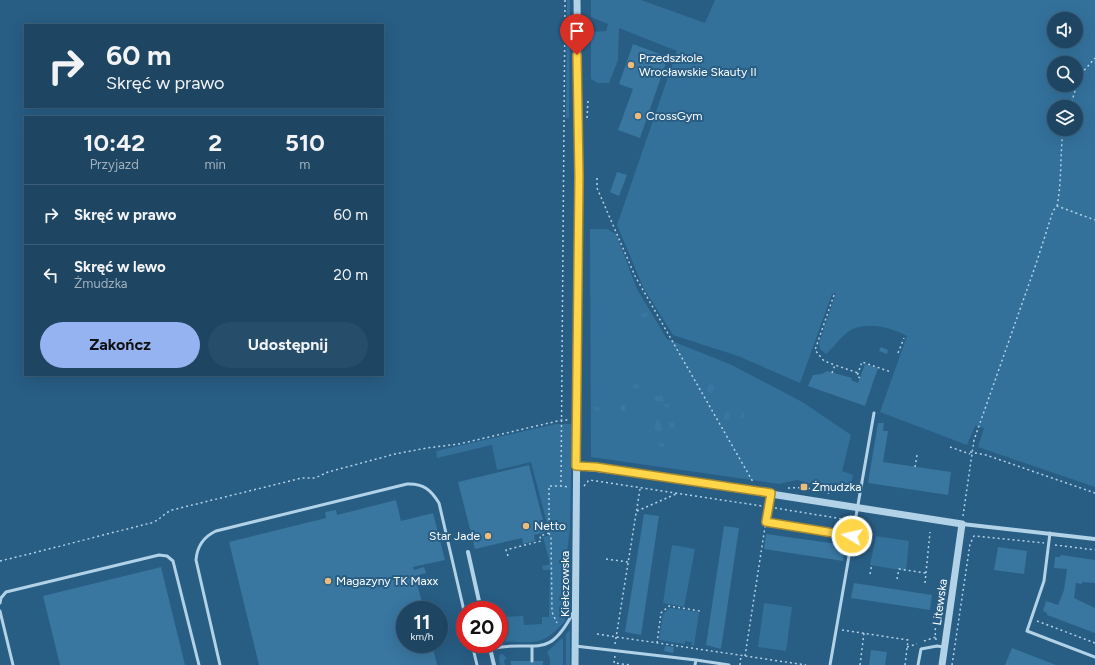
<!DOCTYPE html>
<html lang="pl">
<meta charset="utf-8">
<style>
:root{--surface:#1e4663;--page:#264d69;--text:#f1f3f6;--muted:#a1b1be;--line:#3c5e78;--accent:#95b2f1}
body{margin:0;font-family:Figtree,sans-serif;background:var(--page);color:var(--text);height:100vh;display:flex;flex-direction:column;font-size:15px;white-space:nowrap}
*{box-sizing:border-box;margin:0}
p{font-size:13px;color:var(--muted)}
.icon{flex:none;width:22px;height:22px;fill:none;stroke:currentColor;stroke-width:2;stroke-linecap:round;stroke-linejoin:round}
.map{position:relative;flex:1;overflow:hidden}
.side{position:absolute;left:24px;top:116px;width:360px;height:260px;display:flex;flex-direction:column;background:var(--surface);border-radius:0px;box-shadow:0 4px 16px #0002,0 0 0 1px var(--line)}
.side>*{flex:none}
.guide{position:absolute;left:24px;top:24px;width:360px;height:84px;border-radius:0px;box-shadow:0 4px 16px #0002,0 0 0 1px var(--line);background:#1e4663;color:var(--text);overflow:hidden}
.controls{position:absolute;left:1047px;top:12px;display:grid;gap:8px}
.controls a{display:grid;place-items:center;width:36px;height:36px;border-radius:50%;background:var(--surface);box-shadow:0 4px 16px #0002,0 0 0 1px var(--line);font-size:20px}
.speed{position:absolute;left:396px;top:601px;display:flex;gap:8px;font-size:20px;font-weight:700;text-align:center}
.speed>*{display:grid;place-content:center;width:52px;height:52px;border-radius:50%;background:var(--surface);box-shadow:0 4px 16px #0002,0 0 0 1px var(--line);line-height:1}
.speed small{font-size:10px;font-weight:400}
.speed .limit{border:6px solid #d22;background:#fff;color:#111}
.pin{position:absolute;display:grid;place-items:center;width:34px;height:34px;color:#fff;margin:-41px -17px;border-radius:50% 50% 50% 0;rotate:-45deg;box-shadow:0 0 4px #0007}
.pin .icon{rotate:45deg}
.me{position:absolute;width:44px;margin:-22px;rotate:279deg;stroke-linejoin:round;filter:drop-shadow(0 0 3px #0008)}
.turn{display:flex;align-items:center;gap:14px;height:84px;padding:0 16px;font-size:18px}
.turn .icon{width:52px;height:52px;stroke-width:2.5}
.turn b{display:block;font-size:28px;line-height:34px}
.eta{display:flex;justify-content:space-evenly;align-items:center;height:68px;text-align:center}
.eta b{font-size:24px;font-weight:700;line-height:28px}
.cta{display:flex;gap:8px;margin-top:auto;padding:8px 16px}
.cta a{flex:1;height:46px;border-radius:24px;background:var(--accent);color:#111;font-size:16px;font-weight:700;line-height:46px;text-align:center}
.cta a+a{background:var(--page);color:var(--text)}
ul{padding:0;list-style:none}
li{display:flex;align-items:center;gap:12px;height:60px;padding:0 16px;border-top:1px solid var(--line)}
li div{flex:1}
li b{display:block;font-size:15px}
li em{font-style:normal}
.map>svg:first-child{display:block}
.green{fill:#33719b;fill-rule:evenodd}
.building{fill:#3976a0}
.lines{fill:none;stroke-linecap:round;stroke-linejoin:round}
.path{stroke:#b2d2e7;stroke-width:1.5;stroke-dasharray:2 3;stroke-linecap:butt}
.service{stroke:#b2d2e7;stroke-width:3}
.minor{stroke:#b2d2e7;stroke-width:4}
.tertiary{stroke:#b2d2e7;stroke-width:7}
.route-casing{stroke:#a68a30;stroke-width:10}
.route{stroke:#ffd54a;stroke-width:7}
.poi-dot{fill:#eebc79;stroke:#285d84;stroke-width:1.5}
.labels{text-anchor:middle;stroke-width:4;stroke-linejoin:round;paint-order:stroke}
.poi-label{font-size:12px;fill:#fff;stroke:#285d84;text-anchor:start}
.street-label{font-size:12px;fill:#fff;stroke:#285d84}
</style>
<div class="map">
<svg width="1095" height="665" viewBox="0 0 1095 665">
<rect width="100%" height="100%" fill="#285d84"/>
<path class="green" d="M567 0H570L569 118H566Z
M591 0H641L705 23 715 0H1095V487L978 447 984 428 975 426 967 445 880 412 907 336C892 328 868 321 851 330 842 335 834 347 826 354L820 349 819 343 836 293 832 294 800 383 738 356 673 335 643 287 617 225 677 51 619 28 618 60 609 83H598L591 79V32L606 31 608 24 591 17ZM1054 19H1076V41H1054ZM1054 63H1076V85H1054ZM1054 107H1076V129H1054Z
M590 229H607L616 234 637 289 667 339 732 365 804 403 851 435 842 471 853 475 849 493 797 480 779 484 591 457Z
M556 424H572L570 528 566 562 565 621C542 648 533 642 499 641L500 617 523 616 524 625 542 624V617H549L550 570H543L542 566 550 564 543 537 550 535 531 462 497 470 492 445 437 458 436 451Z
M876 536 909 541 906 571 870 565Z
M672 545 695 549 684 607 663 603Z
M764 603 792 607 786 651 758 647Z
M670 608 699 612 694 646 691 645 692 642 685 641V644L659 640 663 614Z
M570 630V665H566V634Z
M562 638 563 640V665H550V659L547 652Z
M500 654H503L507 659 504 660 505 665H500L499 658Z"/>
<path class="building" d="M633 44 668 57 640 138 618 130 633 89 619 84Z
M617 172 627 175 619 196 610 192Z
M647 312 649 316 642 318 641 314Z
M881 347 888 350 887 354 879 351Z
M865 364 878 368 865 406 808 386 813 375 822 374 827 371 852 378 851 380 858 383Z
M639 384V388L633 389 632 385Z
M709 384 715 386 712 393 706 391Z
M662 395 664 401H655V396Z
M664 404H669V407L665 408Z
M621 405H626V411H621Z
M595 407H599L600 411H595Z
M726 411 731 413 728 421 723 419Z
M742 412 745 414 743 419 740 418Z
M659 420 662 429 661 431 658 432V430H655L654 425H656L655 421Z
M674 422 675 428 670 429 669 423Z
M878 423H884L883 431H888L883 462 951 472 948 495 868 483Z
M659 443H664L665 447H659Z
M529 465 546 532 534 535 535 541 523 544 522 538 475 549 458 482Z
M396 500 401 521 433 513 445 560 413 567 414 570 424 567 426 573 415 576 424 610H405V644H432L437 665H259L229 542 326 518 325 512 336 510 337 515Z
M644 514 659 516 641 635 625 632Z
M724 526 739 528 721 649 706 645Z
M766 534 845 545 843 561 764 549Z
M998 547 1027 551 1024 574 994 570Z
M1061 555 1095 560V583L1082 582V584L1076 583 1074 598 1095 608V633L1047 615V613L1043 611 1046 601 1058 605 1064 590 1067 569 1054 568 1055 557H1060Z
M161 567 185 665H60L43 596Z
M854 583 932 595 930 610 851 598Z
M665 646 674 647 673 653 664 651Z
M1012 648 1056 665H1005Z
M871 650 887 652 885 665H869Z
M511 661H543V665H511Z"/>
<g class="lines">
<path class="path" d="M565 0 561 486 569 487
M1070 107 1080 75 1095 58
M587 118 588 100
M597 178V188L635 276 753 482
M1057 206C1062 181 1060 155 1063 129
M834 295 815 350 824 361 835 365
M898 353 904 338
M832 373 835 365 858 373
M860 378 857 376 862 362 891 372
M950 447 970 454
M970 452 986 455 1095 493
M915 467 917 455
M584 486 589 480 762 506
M788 488C803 487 817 488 831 494
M775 508 849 520
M637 511 676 494
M963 516 974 440 1036 264 1053 211 1057 206 1095 220
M549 533 551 538 552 612 557 623
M1055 545 1095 550
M508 556 506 550 541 541 540 536 549 533V486H561
M606 559 628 562
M0 561C51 549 102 535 151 523 159 521 164 513 172 510L302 478H315L328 472 395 454 427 448 459 444 562 420H569
M870 574 872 564
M897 579 899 569 926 573
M925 583 930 532
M1037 621 1095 643
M842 630 908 640 905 665
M597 634 806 665
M936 640 935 631 943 585
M924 641 936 637
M657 643 661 613 669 606 700 611
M615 644 640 489
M907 647 917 644
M615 656 614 663 630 665
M745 656 765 527
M740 665 741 655
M860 665 864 633
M952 665 970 544 974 536 1044 543"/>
<path class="service" d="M771 495 766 522 852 536
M1050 533 1044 581 1027 631 1095 657
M0 603 1 598 6 592 159 555 167 556 173 561 199 665
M0 611 13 665
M472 644 477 665
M575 646 696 660 695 665
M490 649C535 638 547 664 574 611
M696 660 729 665
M532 661V646
M220 665 196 560C197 547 203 537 216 531L407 484C423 483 431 490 439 503L465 615
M830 665 874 413
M918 665 921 649 937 646 944 647"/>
<path class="minor" d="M962 524 1095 539
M468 552 481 610
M489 644 494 665"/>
<path class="tertiary" d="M576 466 643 474 962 524 942 665
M575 665 579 177 577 0"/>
</g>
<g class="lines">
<defs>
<path id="route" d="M577 55 579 177 576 466 596 467 771 493 766 522 852 536"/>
</defs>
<use href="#route" class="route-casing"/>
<use href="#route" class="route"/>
</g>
<g class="poi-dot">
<circle cx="631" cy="65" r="4"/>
<circle cx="638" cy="116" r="4"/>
<rect x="800" y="483" width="8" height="8" rx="2"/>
<circle cx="526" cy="526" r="4"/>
<circle cx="488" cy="536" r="4"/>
<circle cx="328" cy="581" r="4"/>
</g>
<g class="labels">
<g class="poi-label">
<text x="639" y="62">Przedszkole<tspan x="639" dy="14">Wrocławskie Skauty II</tspan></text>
<text x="646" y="120">CrossGym</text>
<text x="812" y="491">Żmudzka</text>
<text x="534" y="530">Netto</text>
<text x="480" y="540" text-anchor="end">Star Jade</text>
<text x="336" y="585">Magazyny TK Maxx</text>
</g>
<g class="street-label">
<text transform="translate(565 584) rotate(-90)" y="4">Kiełczowska</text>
<text transform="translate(940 602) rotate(-82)" y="4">Litewska</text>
</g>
</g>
</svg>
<div class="controls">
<a><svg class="icon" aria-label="sound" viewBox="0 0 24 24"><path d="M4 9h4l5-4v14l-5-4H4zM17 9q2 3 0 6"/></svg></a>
<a><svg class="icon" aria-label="search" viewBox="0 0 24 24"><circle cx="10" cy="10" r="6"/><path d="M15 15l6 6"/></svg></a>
<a><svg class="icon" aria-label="layers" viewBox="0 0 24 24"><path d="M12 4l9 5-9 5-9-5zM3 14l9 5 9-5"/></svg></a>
</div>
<div class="speed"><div>11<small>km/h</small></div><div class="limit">20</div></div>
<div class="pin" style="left:577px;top:55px;background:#d93025"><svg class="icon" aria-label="arrive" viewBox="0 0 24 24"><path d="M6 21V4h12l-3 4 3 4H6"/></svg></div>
<svg class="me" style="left:852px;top:536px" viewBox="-20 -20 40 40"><circle r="17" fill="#ffd54a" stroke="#fff" stroke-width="3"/><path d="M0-11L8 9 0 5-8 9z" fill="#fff"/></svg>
<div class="guide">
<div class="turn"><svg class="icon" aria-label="right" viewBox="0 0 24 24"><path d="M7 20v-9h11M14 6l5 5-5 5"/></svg><div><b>60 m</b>Skręć w prawo</div></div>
</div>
<section class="side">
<div class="eta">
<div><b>10:42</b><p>Przyjazd</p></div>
<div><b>2</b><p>min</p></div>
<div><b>510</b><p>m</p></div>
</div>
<ul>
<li><svg class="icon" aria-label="right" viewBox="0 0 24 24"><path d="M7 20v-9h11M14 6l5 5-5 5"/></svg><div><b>Skręć w prawo</b></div><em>60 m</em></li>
<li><svg class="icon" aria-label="left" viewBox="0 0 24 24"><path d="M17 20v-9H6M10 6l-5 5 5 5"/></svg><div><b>Skręć w lewo</b><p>Żmudzka</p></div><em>20 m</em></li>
</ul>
<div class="cta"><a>Zakończ</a><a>Udostępnij</a></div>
</section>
</div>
